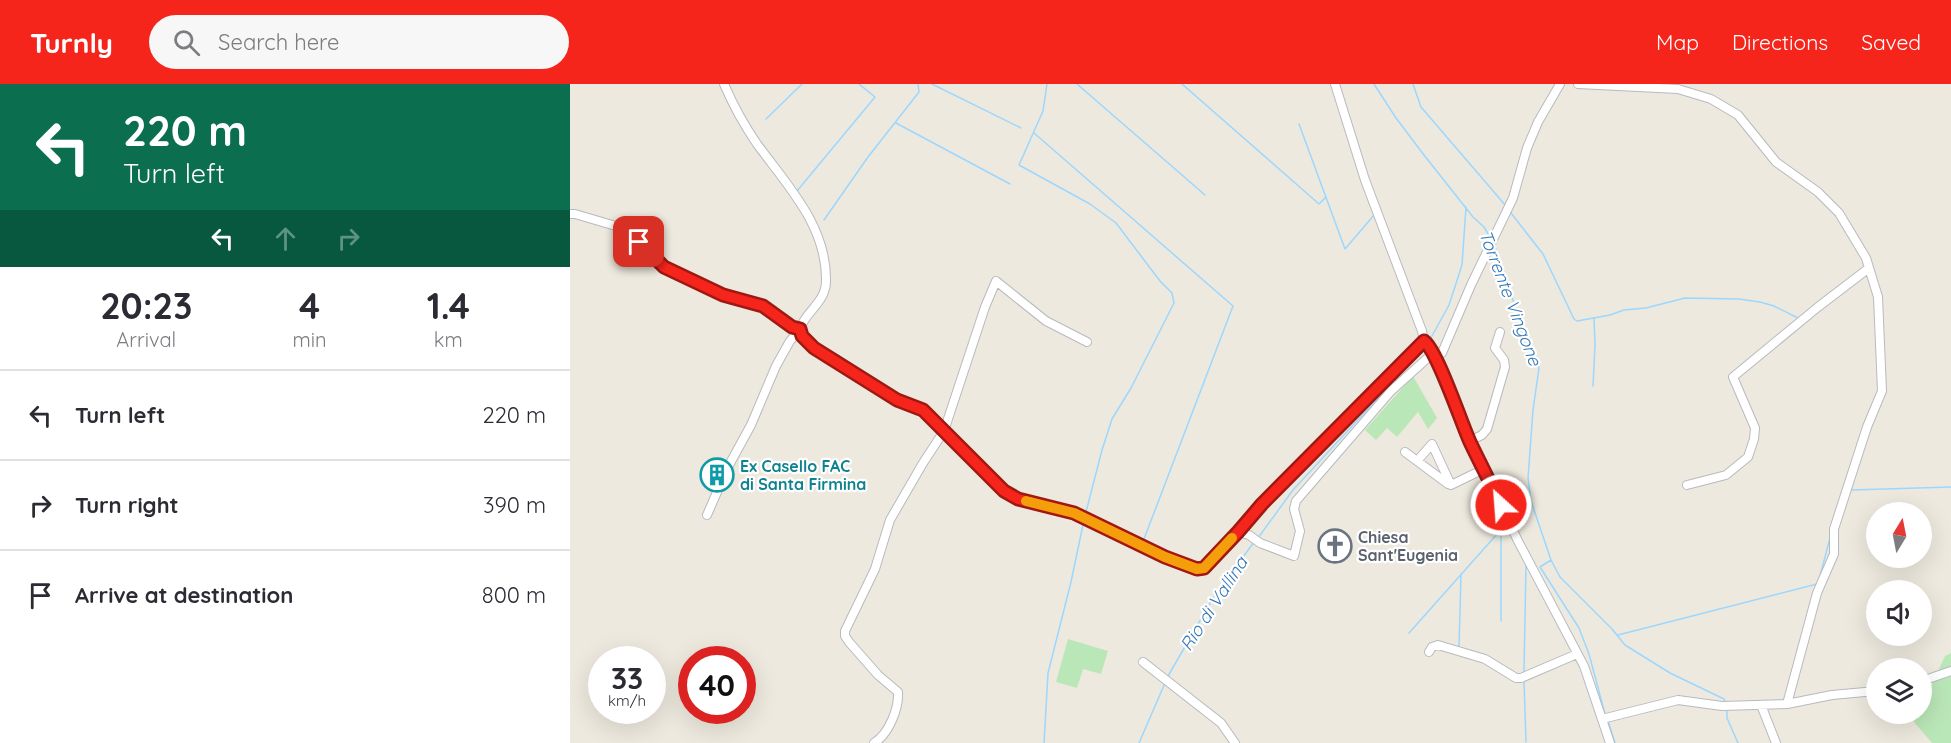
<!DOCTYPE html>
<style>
:root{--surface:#fff;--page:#f7f7f7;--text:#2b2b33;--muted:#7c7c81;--line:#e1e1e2;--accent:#f6251b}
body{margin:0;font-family:Quicksand,sans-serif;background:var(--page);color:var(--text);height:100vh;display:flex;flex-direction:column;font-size:22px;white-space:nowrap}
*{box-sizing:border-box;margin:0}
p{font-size:20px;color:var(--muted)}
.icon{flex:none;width:33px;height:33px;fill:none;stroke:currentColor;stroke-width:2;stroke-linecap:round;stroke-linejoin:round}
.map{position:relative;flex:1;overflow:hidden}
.side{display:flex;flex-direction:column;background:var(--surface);width:570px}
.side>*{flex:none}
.banner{background:#0b6e4f;color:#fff;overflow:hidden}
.needle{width:39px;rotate:10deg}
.fabs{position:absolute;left:1296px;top:418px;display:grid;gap:12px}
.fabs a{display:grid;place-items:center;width:66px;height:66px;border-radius:50%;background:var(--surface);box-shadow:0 6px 24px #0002;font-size:30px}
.speed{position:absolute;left:18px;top:562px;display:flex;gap:12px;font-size:30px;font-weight:700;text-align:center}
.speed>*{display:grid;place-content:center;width:78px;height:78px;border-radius:50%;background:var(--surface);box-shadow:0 6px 24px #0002;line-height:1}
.speed small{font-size:15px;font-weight:400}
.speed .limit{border:9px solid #d22;background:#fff;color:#111}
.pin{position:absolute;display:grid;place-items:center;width:51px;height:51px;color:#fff;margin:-26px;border-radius:12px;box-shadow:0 3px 9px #0006}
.me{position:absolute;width:66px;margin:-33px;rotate:334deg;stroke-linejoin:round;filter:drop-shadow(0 0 4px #0008)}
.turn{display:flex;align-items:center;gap:21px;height:126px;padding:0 24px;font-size:27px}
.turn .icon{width:78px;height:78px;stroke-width:2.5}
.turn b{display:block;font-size:42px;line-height:51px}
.lanes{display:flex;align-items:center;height:57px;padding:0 24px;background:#0003;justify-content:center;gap:30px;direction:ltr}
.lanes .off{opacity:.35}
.eta{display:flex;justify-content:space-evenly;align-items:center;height:102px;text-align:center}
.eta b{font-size:36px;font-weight:800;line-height:42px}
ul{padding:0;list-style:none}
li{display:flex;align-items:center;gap:18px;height:90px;padding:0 24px;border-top:2px solid var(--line)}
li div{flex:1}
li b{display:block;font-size:22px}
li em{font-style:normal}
header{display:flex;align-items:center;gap:36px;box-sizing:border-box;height:84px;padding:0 30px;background:var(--accent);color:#fff}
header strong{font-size:28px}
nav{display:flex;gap:33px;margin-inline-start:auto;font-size:21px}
.search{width:420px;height:54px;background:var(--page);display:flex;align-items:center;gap:15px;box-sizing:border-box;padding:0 21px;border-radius:33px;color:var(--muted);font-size:22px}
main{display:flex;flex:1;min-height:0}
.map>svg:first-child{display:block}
.green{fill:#bae7b8}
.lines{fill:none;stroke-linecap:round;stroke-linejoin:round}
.stream{stroke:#9cd7ff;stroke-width:1.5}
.minor-casing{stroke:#b7babf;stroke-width:10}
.minor{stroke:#fff;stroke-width:8}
.route-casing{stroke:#a01812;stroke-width:15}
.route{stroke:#f6251b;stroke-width:10}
.slow{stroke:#f59e0b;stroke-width:10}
.labels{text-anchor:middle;stroke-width:4.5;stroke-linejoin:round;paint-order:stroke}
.culture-label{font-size:16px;font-weight:bold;fill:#0d838f;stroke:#fff;text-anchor:start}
.worship-label{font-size:16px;font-weight:bold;fill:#5b616d;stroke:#fff;text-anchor:start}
.water-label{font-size:18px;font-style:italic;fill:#3278b8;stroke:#fff}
</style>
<header>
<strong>Turnly</strong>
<div class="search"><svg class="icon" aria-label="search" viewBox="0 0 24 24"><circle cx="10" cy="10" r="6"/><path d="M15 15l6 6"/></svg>Search here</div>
<nav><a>Map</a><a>Directions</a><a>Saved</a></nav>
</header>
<main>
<section class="side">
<div class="banner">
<div class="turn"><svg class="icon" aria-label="left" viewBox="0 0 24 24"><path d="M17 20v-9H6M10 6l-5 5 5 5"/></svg><div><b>220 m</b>Turn left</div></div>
<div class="lanes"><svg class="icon" aria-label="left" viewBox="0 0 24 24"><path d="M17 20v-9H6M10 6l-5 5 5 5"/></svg><svg class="icon off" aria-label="ahead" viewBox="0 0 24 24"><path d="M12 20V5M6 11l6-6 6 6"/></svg><svg class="icon off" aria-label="right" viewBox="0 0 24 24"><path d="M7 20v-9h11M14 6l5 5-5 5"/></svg></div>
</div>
<div class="eta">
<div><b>20:23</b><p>Arrival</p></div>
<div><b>4</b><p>min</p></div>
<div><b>1.4</b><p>km</p></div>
</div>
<ul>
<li><svg class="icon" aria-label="left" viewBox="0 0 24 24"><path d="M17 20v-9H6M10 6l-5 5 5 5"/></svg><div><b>Turn left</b></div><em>220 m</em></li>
<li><svg class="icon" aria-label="right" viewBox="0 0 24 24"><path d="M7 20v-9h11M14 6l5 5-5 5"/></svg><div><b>Turn right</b></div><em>390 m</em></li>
<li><svg class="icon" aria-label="arrive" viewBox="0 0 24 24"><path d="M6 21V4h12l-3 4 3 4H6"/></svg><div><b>Arrive at destination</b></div><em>800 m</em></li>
</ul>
</section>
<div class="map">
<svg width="1381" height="659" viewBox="0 0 1381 659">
<rect width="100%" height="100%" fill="#ede9de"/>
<path class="green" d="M843 292 867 334 858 345 848 328 827 353 817 344 806 356 795 346Z
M498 555 538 567 531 590 513 585 507 604 486 598Z
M1381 569V659H1362L1344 638 1348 630H1352V622L1375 572Z"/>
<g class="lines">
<path class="stream" d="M362 0 451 44
M477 0 473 27 449 81 520 120 546 139 590 197 602 209 604 219 561 304 542 335 532 366 515 432
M507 0 635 111
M612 0 749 120 756 113
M804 0 826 34 854 71 903 133 914 143 920 153
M843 0 851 23 936 122
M196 35 232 0
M326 39 440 100
M729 40 775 165 805 130
M464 49 663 222 574 455
M227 107 305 13 289 0
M941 129 973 170 1004 235 1007 237 1040 231 1054 226 1076 224 1115 214 1169 215 1190 218 1204 222 1228 234
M254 136 298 73 349 8 348 0
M924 160 949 234 966 273 969 284 963 326 958 394 961 417 981 476 990 493 1042 545 1055 561 1100 589 1154 615 1156 619
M1023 302 1025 261 1024 234
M1281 406 1381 403
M942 435 962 419
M688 454 723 406 857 261 879 221 892 181 896 123
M981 476 970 483 1009 544 1019 570 1035 630
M1249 496 1260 454
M931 537V445
M839 549 936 440
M1048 551 1247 500
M889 563 891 490
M954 588 956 479
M598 592 642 516 684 458
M954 596 956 658
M1157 626V634L1168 659
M1038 637 1045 659
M474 659 478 589 501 498 514 436
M569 659 595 599"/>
<defs>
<path id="minor" d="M154 0C163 21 174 41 187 60 217 101 257 142 256 197 256 220 232 229 230 248L244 264 327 316 353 326 434 407 448 415 504 429 595 473 627 485 634 484 668 448 692 420 783 330 849 260 854 257
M765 0 795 96 852 247 854 257
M990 0 968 38 957 64 943 114 901 201 872 269 866 272 900 357 948 457 1014 582 1040 659
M1008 0 1108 5 1141 15 1168 31 1206 78 1248 108 1269 129 1296 174 1308 213 1312 307 1297 343 1264 445V470L1247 509 1217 620
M0 130H5L56 145 94 183 153 211 193 222 222 243 230 245 220 257 206 282 181 341 158 383 137 431
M900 357 912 351 917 345 935 283 934 276 925 264 930 248
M835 368 878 400 881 401 914 385
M847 377 862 360 880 399
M1117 401 1156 391 1178 373 1184 355 1185 344 1163 293 1248 223 1299 184
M668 448 679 451 690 459 724 472 730 447 724 425 726 417 821 307 862 270
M859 568 862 563 868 561 915 575 946 594H951L1007 570
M573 578 651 639 665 659
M1352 597 1381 587
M1191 621 1206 659
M1032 635 1108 616 1152 622 1217 620 1262 611 1306 607
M304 659C319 650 329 624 328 608L308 591 279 558 275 552V547L305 485 320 436 353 379 374 347 415 223 426 197 476 237 517 258"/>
</defs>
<use href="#minor" class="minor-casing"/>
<use href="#minor" class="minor"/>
</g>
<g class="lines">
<defs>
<path id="route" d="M69 158 94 183 153 211 193 222 222 243 230 245 232 252 244 264 327 316 353 326 434 407 448 415 504 429 595 473 627 485 634 484 668 448 692 420 854 257C867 266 891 338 900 358 910 379 921 400 931 421"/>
</defs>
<use href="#route" class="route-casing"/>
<use href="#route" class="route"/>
<path class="slow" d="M456 417 504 429 595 473 627 485 634 484 662 454"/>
</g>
<defs>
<symbol id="building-ring" viewBox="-11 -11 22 22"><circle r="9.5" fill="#fff" stroke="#0f9aa8" stroke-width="1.5"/><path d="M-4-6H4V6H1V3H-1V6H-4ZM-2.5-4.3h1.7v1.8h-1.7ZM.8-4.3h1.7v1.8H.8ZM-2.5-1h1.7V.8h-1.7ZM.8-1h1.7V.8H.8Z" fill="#0f9aa8"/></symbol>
<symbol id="church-ring" viewBox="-11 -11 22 22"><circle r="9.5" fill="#fff" stroke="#6b7280" stroke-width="1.5"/><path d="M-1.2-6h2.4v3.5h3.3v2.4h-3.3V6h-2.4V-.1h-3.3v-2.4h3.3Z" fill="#6b7280"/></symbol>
</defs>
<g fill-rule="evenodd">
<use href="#building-ring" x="128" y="372" width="38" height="38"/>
<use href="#church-ring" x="746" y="443" width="38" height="38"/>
</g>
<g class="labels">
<g class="culture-label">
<text x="170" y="388">Ex Casello FAC<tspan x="170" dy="18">di Santa Firmina</tspan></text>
</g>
<g class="worship-label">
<text x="788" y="459">Chiesa<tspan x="788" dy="18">Sant'Eugenia</tspan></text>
</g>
<g class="water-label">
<text transform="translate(940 214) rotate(69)" y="6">Torrente Vingone</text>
<text transform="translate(644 520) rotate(-57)" y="6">Rio di Vallina</text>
</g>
</g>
</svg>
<div class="fabs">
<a><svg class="needle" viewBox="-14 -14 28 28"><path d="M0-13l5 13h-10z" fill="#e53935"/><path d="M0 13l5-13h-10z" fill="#7c7c81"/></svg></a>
<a><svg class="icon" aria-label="sound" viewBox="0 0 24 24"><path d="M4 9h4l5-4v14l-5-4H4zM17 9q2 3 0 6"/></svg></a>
<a><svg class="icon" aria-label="layers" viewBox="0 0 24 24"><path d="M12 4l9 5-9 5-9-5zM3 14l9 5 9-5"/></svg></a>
</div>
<div class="speed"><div>33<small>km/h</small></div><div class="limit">40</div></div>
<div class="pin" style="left:69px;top:158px;background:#d93025"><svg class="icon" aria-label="arrive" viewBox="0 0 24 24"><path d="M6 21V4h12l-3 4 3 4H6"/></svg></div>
<svg class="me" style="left:931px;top:421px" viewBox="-20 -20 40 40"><circle r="17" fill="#f6251b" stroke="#fff" stroke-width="3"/><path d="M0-11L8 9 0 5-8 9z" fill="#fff"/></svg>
</div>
</main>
